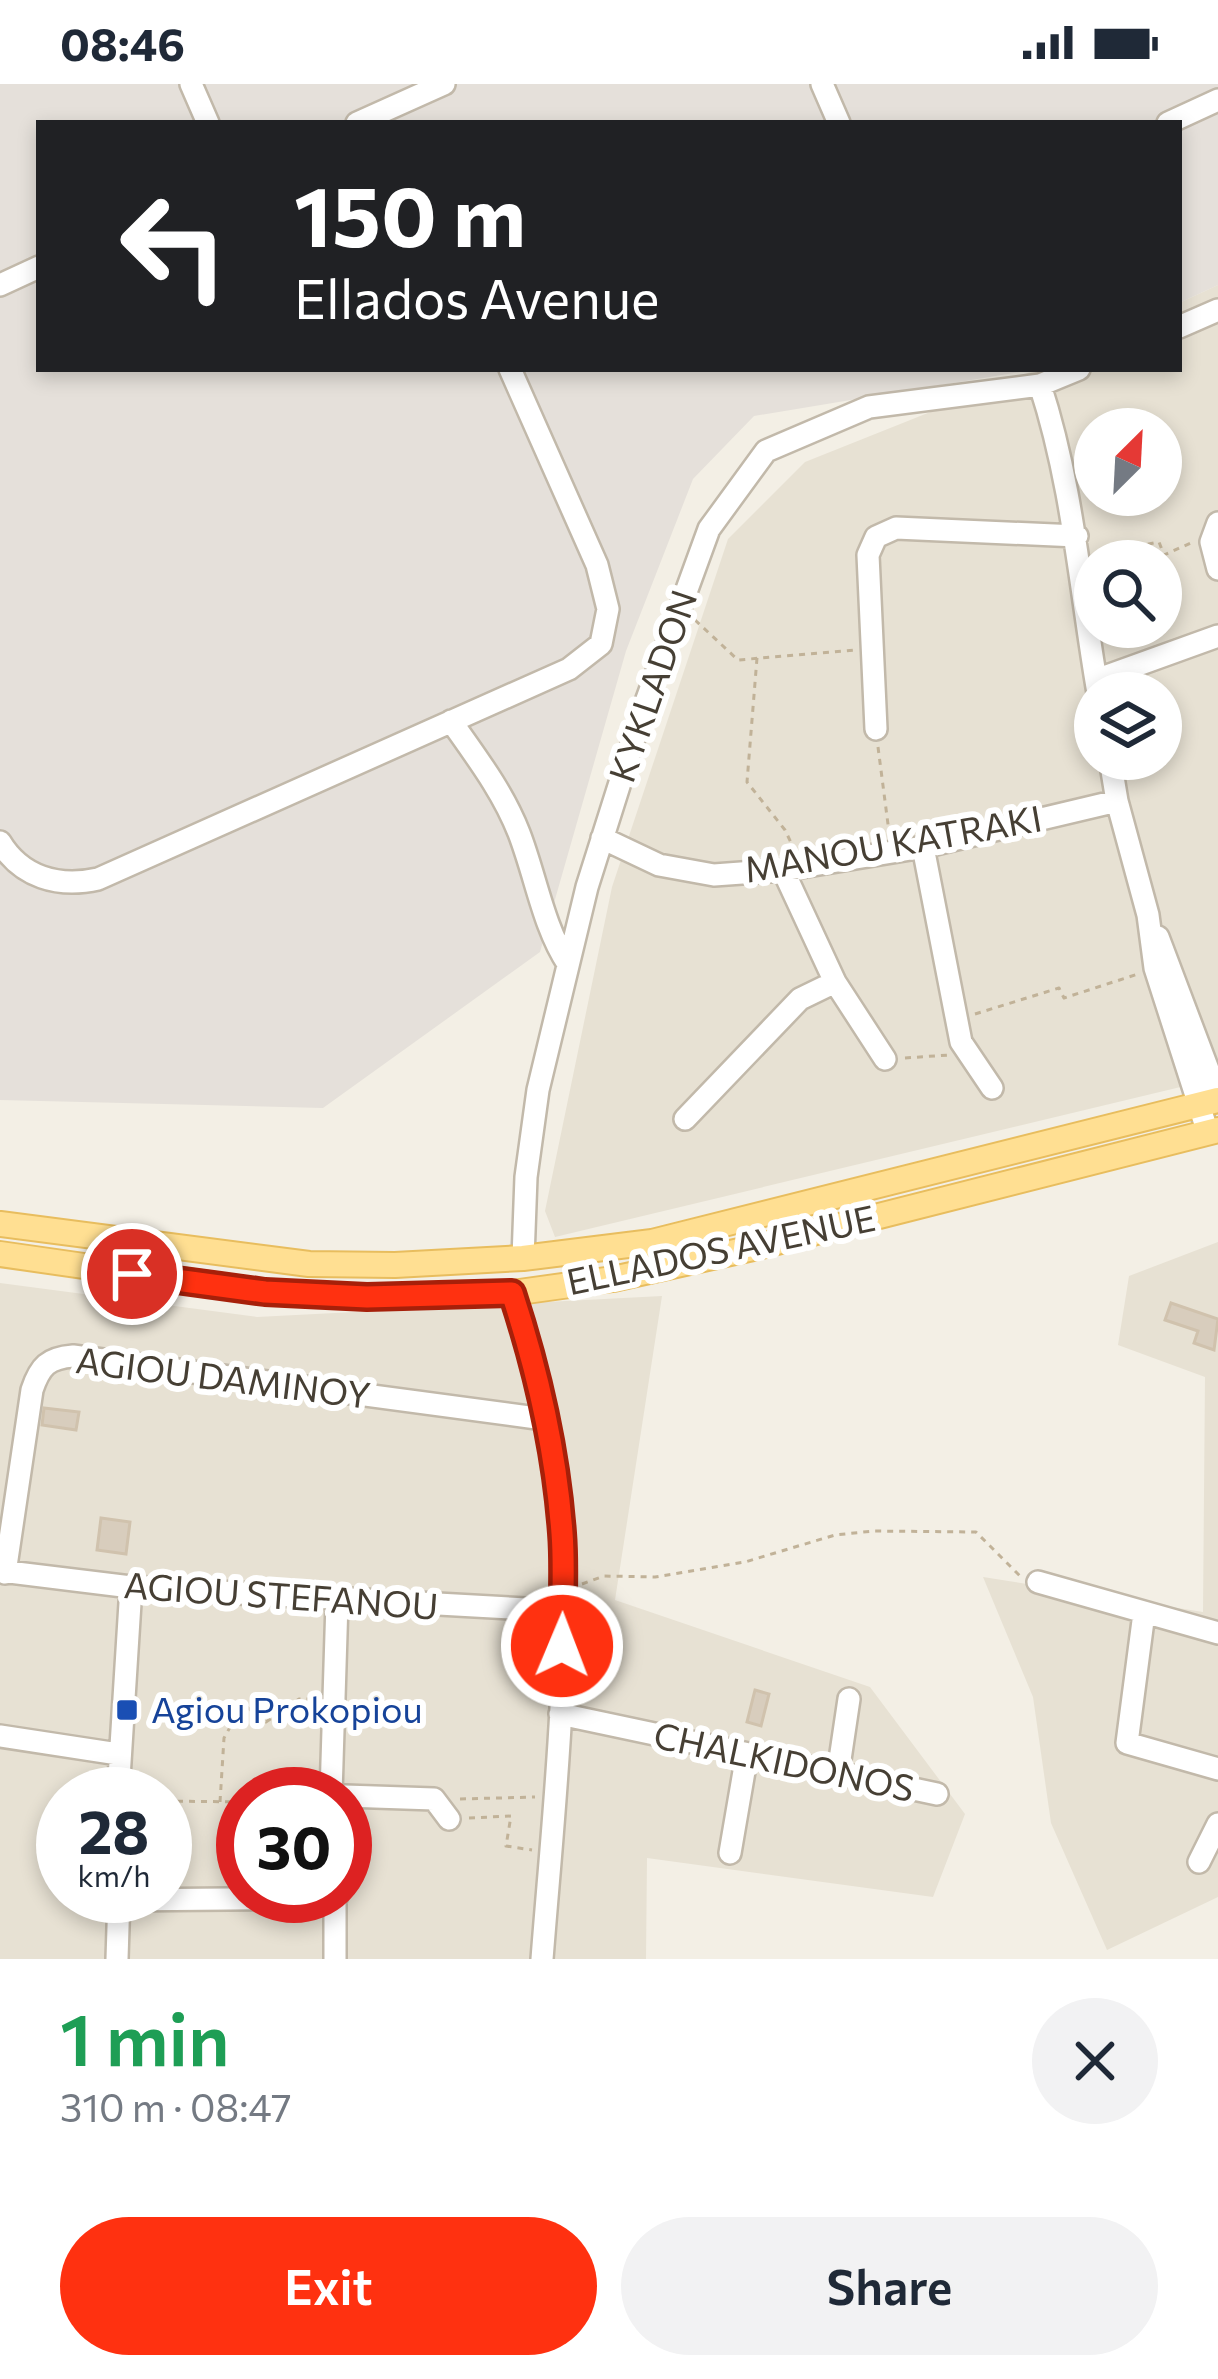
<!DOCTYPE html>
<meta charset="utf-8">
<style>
:root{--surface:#fff;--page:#f2f2f3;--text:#1f2937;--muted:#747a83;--accent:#ff3110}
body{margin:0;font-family:Commissioner,sans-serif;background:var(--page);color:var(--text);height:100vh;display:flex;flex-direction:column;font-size:45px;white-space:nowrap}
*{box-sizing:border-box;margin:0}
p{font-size:39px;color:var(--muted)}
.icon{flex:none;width:66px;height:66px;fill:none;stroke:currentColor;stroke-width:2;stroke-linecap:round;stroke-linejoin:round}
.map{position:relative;height:1875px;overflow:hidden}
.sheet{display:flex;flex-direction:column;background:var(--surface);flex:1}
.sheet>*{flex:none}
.hud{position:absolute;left:36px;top:36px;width:1146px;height:252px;border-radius:0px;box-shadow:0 6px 18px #0003;background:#202124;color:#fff;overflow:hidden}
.needle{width:78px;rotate:24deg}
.controls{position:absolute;left:1074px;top:324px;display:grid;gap:24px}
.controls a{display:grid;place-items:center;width:108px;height:108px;border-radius:50%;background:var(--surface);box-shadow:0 6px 18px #0003;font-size:60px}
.speed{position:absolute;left:36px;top:1683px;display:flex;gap:24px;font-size:60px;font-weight:700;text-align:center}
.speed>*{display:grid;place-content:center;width:156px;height:156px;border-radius:50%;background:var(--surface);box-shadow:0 6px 18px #0003;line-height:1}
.speed small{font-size:30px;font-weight:400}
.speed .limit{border:18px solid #d22;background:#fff;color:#111}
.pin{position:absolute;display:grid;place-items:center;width:102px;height:102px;color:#fff;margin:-51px;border:6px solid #fff;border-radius:50%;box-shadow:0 3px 12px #0007}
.me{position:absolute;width:132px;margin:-66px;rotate:1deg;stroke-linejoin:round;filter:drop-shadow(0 0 9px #0008)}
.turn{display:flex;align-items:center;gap:42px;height:252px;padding:0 60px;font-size:54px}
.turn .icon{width:156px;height:156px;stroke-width:2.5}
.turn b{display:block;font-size:84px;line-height:102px}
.round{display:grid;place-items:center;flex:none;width:126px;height:126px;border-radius:63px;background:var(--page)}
.overview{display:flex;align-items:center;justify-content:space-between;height:204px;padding:0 60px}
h1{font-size:72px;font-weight:600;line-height:90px;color:#1e9e55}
.action{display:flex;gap:24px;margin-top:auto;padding:24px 60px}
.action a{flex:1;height:138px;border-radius:72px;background:var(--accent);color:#fff;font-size:48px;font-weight:600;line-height:138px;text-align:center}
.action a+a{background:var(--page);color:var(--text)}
.status{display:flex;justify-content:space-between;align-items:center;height:84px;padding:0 60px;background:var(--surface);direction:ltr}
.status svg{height:33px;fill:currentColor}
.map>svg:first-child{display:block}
.residential{fill:#e7e1d3;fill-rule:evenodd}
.industrial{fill:#e5e0da}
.building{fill:#d8cdbd;stroke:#d0c2ad;stroke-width:3}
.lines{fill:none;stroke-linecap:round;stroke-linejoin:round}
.minor-casing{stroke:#c2b9aa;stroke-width:26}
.major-casing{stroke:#e8bd5e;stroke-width:28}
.path{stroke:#c1b298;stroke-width:3;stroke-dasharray:6 6;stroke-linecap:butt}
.minor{stroke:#fff;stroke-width:21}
.major{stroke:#ffdf92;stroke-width:24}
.route-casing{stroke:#a6200a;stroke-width:30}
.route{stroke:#ff3110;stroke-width:21}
.transit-dot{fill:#1a4fb4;stroke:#fff;stroke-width:4.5}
.labels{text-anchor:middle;stroke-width:12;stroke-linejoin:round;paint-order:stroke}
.street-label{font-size:36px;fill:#463f34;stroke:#fff}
.transit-label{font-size:36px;fill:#164399;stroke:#fff;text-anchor:start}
</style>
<div class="status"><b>08:46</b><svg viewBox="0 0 49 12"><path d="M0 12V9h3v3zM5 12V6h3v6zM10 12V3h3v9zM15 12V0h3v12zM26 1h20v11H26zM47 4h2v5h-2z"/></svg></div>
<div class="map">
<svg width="1218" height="1875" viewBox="0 0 1218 1875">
<rect width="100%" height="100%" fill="#f3efe5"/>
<path class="residential" d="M1218 201V994L555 1153 545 1127 612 803 728 455 805 378 1038 285H1179V219ZM1095 345H1161V411H1095ZM1095 477H1161V543H1095ZM1095 609H1161V675H1095Z
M1218 1158V1813L1107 1866 1051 1739 1033 1613 983 1493 1203 1528 1205 1293 1118 1261 1129 1192Z
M0 1199 257 1233 662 1212 615 1516 870 1603 965 1730 933 1813 647 1774 646 1875H0ZM63 1710H165V1812H63ZM243 1710H345V1812H243Z"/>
<path class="industrial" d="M0 0H1218V201L1179 219V39H39V285H1038L754 332 693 395 626 567 540 868 323 1024 0 1016Z"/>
<path class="building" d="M1171 1219 1218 1235 1214 1266 1194 1259 1198 1247 1165 1236Z
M44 1324 79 1328 76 1346 42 1341Z
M101 1434 130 1438 126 1470 97 1466Z
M755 1606 769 1610 761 1642 747 1638Z"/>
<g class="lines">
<defs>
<path id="minor" d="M191 0 208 39
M822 0 839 39
M357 39 444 0
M1168 39 1218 16
M0 201 39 183
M1179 243 1218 226
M1040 301C1073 402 1080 505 1098 609
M1218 439 1211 458 1218 485
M1096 596 1218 552
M451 637C477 674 503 708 519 749 536 793 543 842 568 880
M876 645 868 471 876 453 896 444 1077 452
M1110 675 1117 717 1148 831 1155 884 1208 1049
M602 754 659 781 714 791 783 786 923 763 1117 717
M0 758C21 793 58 804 98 795L569 585 601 560 608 525 597 481 510 285
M923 763 961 958 992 1004
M783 786 835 898 885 975
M1158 853 1218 1012
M685 1035 800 915 835 898
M523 1174 526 1093 538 1006 587 803 643 626 709 445 766 367 869 323 1040 301 1079 285
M512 1209C537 1286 558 1371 562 1452 569 1592 553 1735 542 1875
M0 1487 131 1503 562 1527
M5 1489 32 1306C40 1282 48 1274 73 1272L544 1335
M1038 1498 1218 1549
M1144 1529 1127 1659 1218 1685
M560 1630 937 1710
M0 1652 118 1670
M838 1689 849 1615
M118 1710 131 1503
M331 1710 337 1518
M345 1712 434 1715 449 1735
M730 1769 747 1670
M1199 1778 1218 1740
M119 1816 336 1814
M117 1875 119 1812
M335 1875V1812"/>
<path id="major" d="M0 1140 309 1180 395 1181 523 1174 652 1158 1218 1016
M0 1170 265 1208 367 1213 512 1209 613 1195 753 1164 1218 1046"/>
</defs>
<use href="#minor" class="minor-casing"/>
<use href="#major" class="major-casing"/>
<path class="path" d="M1137 477 1139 462 1159 458 1164 471 1193 458
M695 536 738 576 855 566
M757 574 747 698 785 746 794 765
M878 663 889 748
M975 930 1059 904 1064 914 1138 890
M905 974 949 971
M582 1500 604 1492 655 1493 745 1478 835 1451 874 1447 976 1448 1020 1492
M460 1715 535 1713
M165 1717 243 1718
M220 1718 224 1654 243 1620 266 1638 299 1615H317
M469 1734 511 1732 506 1762 532 1766"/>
<use href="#minor" class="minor"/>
<use href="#major" class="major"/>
</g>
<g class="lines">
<defs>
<path id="route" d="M132 1190 265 1208 367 1213 512 1209C537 1285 556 1368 562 1449 565 1486 562 1524 562 1562"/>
</defs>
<use href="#route" class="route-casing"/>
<use href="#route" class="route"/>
</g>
<rect class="transit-dot" x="115" y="1614" width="24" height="24" rx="6"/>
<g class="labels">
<g class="street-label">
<text transform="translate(653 602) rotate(-71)" y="13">KYKLADON</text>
<text transform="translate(893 760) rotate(-10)" y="13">MANOU KATRAKI</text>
<text transform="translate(721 1166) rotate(-12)" y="13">ELLADOS AVENUE</text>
<text transform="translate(223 1294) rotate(7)" y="13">AGIOU DAMINOY</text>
<text transform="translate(281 1512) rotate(4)" y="13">AGIOU STEFANOU</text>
<text transform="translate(784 1678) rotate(12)" y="13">CHALKIDONOS</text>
</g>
<g class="transit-label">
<text x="151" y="1639">Agiou Prokopiou</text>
</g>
</g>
</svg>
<div class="controls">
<a><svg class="needle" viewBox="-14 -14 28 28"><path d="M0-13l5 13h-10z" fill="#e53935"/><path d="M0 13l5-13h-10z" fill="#747a83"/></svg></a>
<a><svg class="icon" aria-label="search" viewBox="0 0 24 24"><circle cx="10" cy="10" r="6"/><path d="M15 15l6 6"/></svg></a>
<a><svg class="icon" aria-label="layers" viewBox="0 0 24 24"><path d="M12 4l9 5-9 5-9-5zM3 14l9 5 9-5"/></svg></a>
</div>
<div class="speed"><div>28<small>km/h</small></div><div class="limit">30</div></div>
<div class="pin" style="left:132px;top:1190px;background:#d93025"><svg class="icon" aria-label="arrive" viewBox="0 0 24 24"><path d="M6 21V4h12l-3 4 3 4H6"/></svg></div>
<svg class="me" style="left:562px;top:1562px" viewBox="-20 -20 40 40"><circle r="17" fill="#ff3110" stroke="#fff" stroke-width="3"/><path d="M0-11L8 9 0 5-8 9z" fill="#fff"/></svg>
<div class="hud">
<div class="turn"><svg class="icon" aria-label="left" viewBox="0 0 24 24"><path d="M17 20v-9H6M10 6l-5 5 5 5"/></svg><div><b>150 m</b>Ellados Avenue</div></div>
</div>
</div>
<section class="sheet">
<div class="overview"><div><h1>1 min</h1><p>310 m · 08:47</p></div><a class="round"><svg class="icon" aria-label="close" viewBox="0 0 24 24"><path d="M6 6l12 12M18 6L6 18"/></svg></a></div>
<div class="action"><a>Exit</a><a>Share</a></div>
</section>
